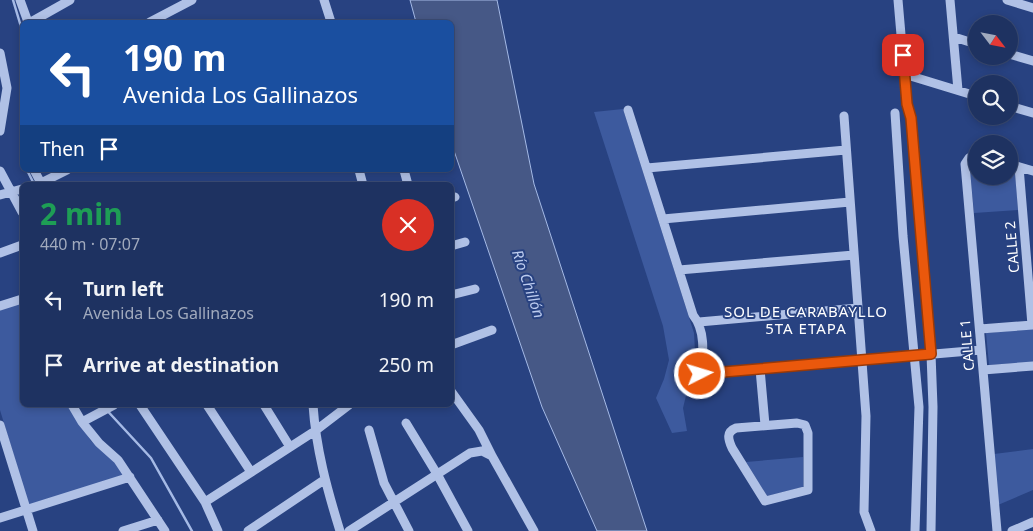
<!DOCTYPE html>
<meta charset="utf-8">
<style>
:root{--surface:#1e3261;--page:#263a67;--text:#f1f3f6;--muted:#a1aabd;--line:#3c4d76}
body{margin:0;font-family:"Noto Sans",sans-serif;background:var(--page);color:var(--text);height:100vh;display:flex;flex-direction:column;font-size:19px;white-space:nowrap}
*{box-sizing:border-box;margin:0}
p{font-size:16px;color:var(--muted)}
.icon{flex:none;width:28px;height:28px;fill:none;stroke:currentColor;stroke-width:2;stroke-linecap:round;stroke-linejoin:round}
.map{position:relative;flex:1;overflow:hidden}
.drawer{position:absolute;left:20px;top:182px;width:434px;height:225px;display:flex;flex-direction:column;background:var(--surface);border-radius:8px;box-shadow:0 2px 8px #0003,0 0 0 1px var(--line)}
.drawer>*{flex:none}
.banner{position:absolute;left:20px;top:20px;width:434px;height:152px;border-radius:8px;box-shadow:0 2px 8px #0003,0 0 0 1px var(--line);background:#1a4fa0;color:#fff;overflow:hidden}
.needle{width:32px;rotate:122deg}
.fabs{position:absolute;left:968px;top:15px;display:grid;gap:10px}
.fabs a{display:grid;place-items:center;width:50px;height:50px;border-radius:50%;background:var(--surface);box-shadow:0 2px 8px #0003,0 0 0 1px var(--line);font-size:25px}
.pin{position:absolute;display:grid;place-items:center;width:42px;height:42px;color:#fff;margin:-21px;border-radius:10px;box-shadow:0 2px 8px #0006}
.me{position:absolute;width:55px;margin:-28px;rotate:85deg;stroke-linejoin:round;filter:drop-shadow(0 0 4px #0008)}
.turn{display:flex;align-items:center;gap:18px;height:105px;padding:0 20px;font-size:22px}
.turn .icon{width:65px;height:65px;stroke-width:2.5}
.turn b{display:block;font-size:35px;line-height:42px}
.then{display:flex;align-items:center;height:48px;padding:0 20px;background:#0003;gap:10px;font-size:19px}
.round{display:grid;place-items:center;flex:none;width:52px;height:52px;border-radius:26px;background:var(--page)}
.headline{display:flex;align-items:center;justify-content:space-between;height:85px;padding:0 20px}
h1{font-size:30px;font-weight:700;line-height:38px;color:#1e9e55}
ul{padding:0;list-style:none}
li{display:flex;align-items:center;gap:15px;height:65px;padding:0 20px}
li div{flex:1}
li b{display:block;font-size:19px}
li em{font-style:normal}
.map>svg:first-child{display:block}
.green{fill:#3d5a9e}
.water{fill:#465886;stroke:#a5bae6}
.lines{fill:none;stroke-linecap:round;stroke-linejoin:round}
.stream{stroke:#a5bae6;stroke-width:2.5}
.minor{stroke:#b0c1e6;stroke-width:9}
.route-casing{stroke:#983908;stroke-width:12}
.route{stroke:#ea580c;stroke-width:9}
.labels{text-anchor:middle;stroke-width:4;stroke-linejoin:round;paint-order:stroke}
.street-label{font-size:14px;fill:#fff;stroke:#284281}
.water-label{font-size:15px;font-style:italic;fill:#bccbee;stroke:#284281}
.neighbourhood-label{font-size:15px;letter-spacing:1px;fill:#fff;stroke:#284281}
</style>
<div class="map">
<svg width="1033" height="531" viewBox="0 0 1033 531">
<rect width="100%" height="100%" fill="#284281"/>
<path class="green" d="M623 109 694 333 695 351 692 371 683 408 687 431 672 433 656 398 664 379 669 360 663 326 594 112Z
M976 159V176H1009V168L1015 170 1018 210 974 213 970 170 971 163Z
M22 303V405H68L91 441 113 460 124 475 29 506 0 410V309Z
M1033 329V362L989 365 986 333Z
M1033 449V490L998 505 994 454Z
M803 457V487L767 496 746 462Z"/>
<path class="water" d="M410 0H497L534 184 647 531H597L542 407 451 142V22H416Z"/>
<g class="lines">
<path class="stream" d="M13 0 22 30
M27 170 34 184
M102 405 151 458 192 531"/>
<path class="minor" d="M20 0 28 22
M324 0 331 22
M898 0 907 104 911 118 931 354 933 407 931 531
M950 0 958 90
M1007 0 1033 8
M31 22 70 0
M150 22 192 0
M954 37 976 44
M0 53 7 88 0 131
M1009 54 1033 61
M904 74 976 96
M1009 106 1033 113
M628 110 693 315C706 331 703 354 701 374L981 350
M895 113 903 236 919 407 915 531
M844 116 866 416 864 512 871 531
M976 155 969 158 965 164 997 531
M1009 164 1033 171
M1019 167 1032 325
M647 168 846 150
M34 170 42 185
M359 170 363 185
M404 170 408 185
M0 171 22 212
M37 185 67 170
M0 195 22 189
M451 198 455 197
M663 219 850 202
M451 246 465 242
M0 253 22 245
M679 270 854 255
M451 295 475 289
M0 306 22 299
M699 322 858 308
M980 329 1033 325
M451 345 492 330
M760 369 765 425
M983 370 1033 366
M451 391 479 430 492 456
M72 405 82 422 99 443 118 460 165 531
M140 405 205 502 218 531
M207 405 251 472
M264 405 290 447
M313 405C316 449 327 489 340 531
M82 422 114 405
M406 423 437 474 468 531
M797 423 805 425 808 433V490L765 501 732 448C728 439 726 432 736 428Z
M0 425 33 531
M369 430 384 483 409 531
M205 502 315 431 349 405
M0 518 130 477
M123 531 158 520
M248 531 324 480
M349 531 470 453 482 451 492 456 534 531
M1012 531 1033 522"/>
</g>
<g class="lines">
<defs>
<path id="route" d="M700 374 931 354 911 118 907 104 903 55"/>
</defs>
<use href="#route" class="route-casing"/>
<use href="#route" class="route"/>
</g>
<g class="labels">
<g class="street-label">
<text transform="translate(1012 247) rotate(-95)" y="5">CALLE 2</text>
<text transform="translate(967 345) rotate(-95)" y="5">CALLE 1</text>
</g>
<g class="water-label">
<text transform="translate(528 284) rotate(71)" y="5">Río Chillón</text>
</g>
<g class="neighbourhood-label">
<text x="806" y="317">SOL DE CARABAYLLO<tspan x="806" dy="17">5TA ETAPA</tspan></text>
</g>
</g>
</svg>
<div class="fabs">
<a><svg class="needle" viewBox="-14 -14 28 28"><path d="M0-13l5 13h-10z" fill="#e53935"/><path d="M0 13l5-13h-10z" fill="#a1aabd"/></svg></a>
<a><svg class="icon" aria-label="search" viewBox="0 0 24 24"><circle cx="10" cy="10" r="6"/><path d="M15 15l6 6"/></svg></a>
<a><svg class="icon" aria-label="layers" viewBox="0 0 24 24"><path d="M12 4l9 5-9 5-9-5zM3 14l9 5 9-5"/></svg></a>
</div>
<div class="pin" style="left:903px;top:55px;background:#d93025"><svg class="icon" aria-label="arrive" viewBox="0 0 24 24"><path d="M6 21V4h12l-3 4 3 4H6"/></svg></div>
<svg class="me" style="left:700px;top:374px" viewBox="-20 -20 40 40"><circle r="17" fill="#ea580c" stroke="#fff" stroke-width="3"/><path d="M0-11L8 9 0 5-8 9z" fill="#fff"/></svg>
<div class="banner">
<div class="turn"><svg class="icon" aria-label="left" viewBox="0 0 24 24"><path d="M17 20v-9H6M10 6l-5 5 5 5"/></svg><div><b>190 m</b>Avenida Los Gallinazos</div></div>
<div class="then">Then<svg class="icon" aria-label="arrive" viewBox="0 0 24 24"><path d="M6 21V4h12l-3 4 3 4H6"/></svg></div>
</div>
<section class="drawer">
<div class="headline"><div><h1>2 min</h1><p>440 m · 07:07</p></div><a class="round" style="background:#d93025;color:#fff"><svg class="icon" aria-label="close" viewBox="0 0 24 24"><path d="M6 6l12 12M18 6L6 18"/></svg></a></div>
<ul>
<li><svg class="icon" aria-label="left" viewBox="0 0 24 24"><path d="M17 20v-9H6M10 6l-5 5 5 5"/></svg><div><b>Turn left</b><p>Avenida Los Gallinazos</p></div><em>190 m</em></li>
<li><svg class="icon" aria-label="arrive" viewBox="0 0 24 24"><path d="M6 21V4h12l-3 4 3 4H6"/></svg><div><b>Arrive at destination</b></div><em>250 m</em></li>
</ul>
</section>
</div>
